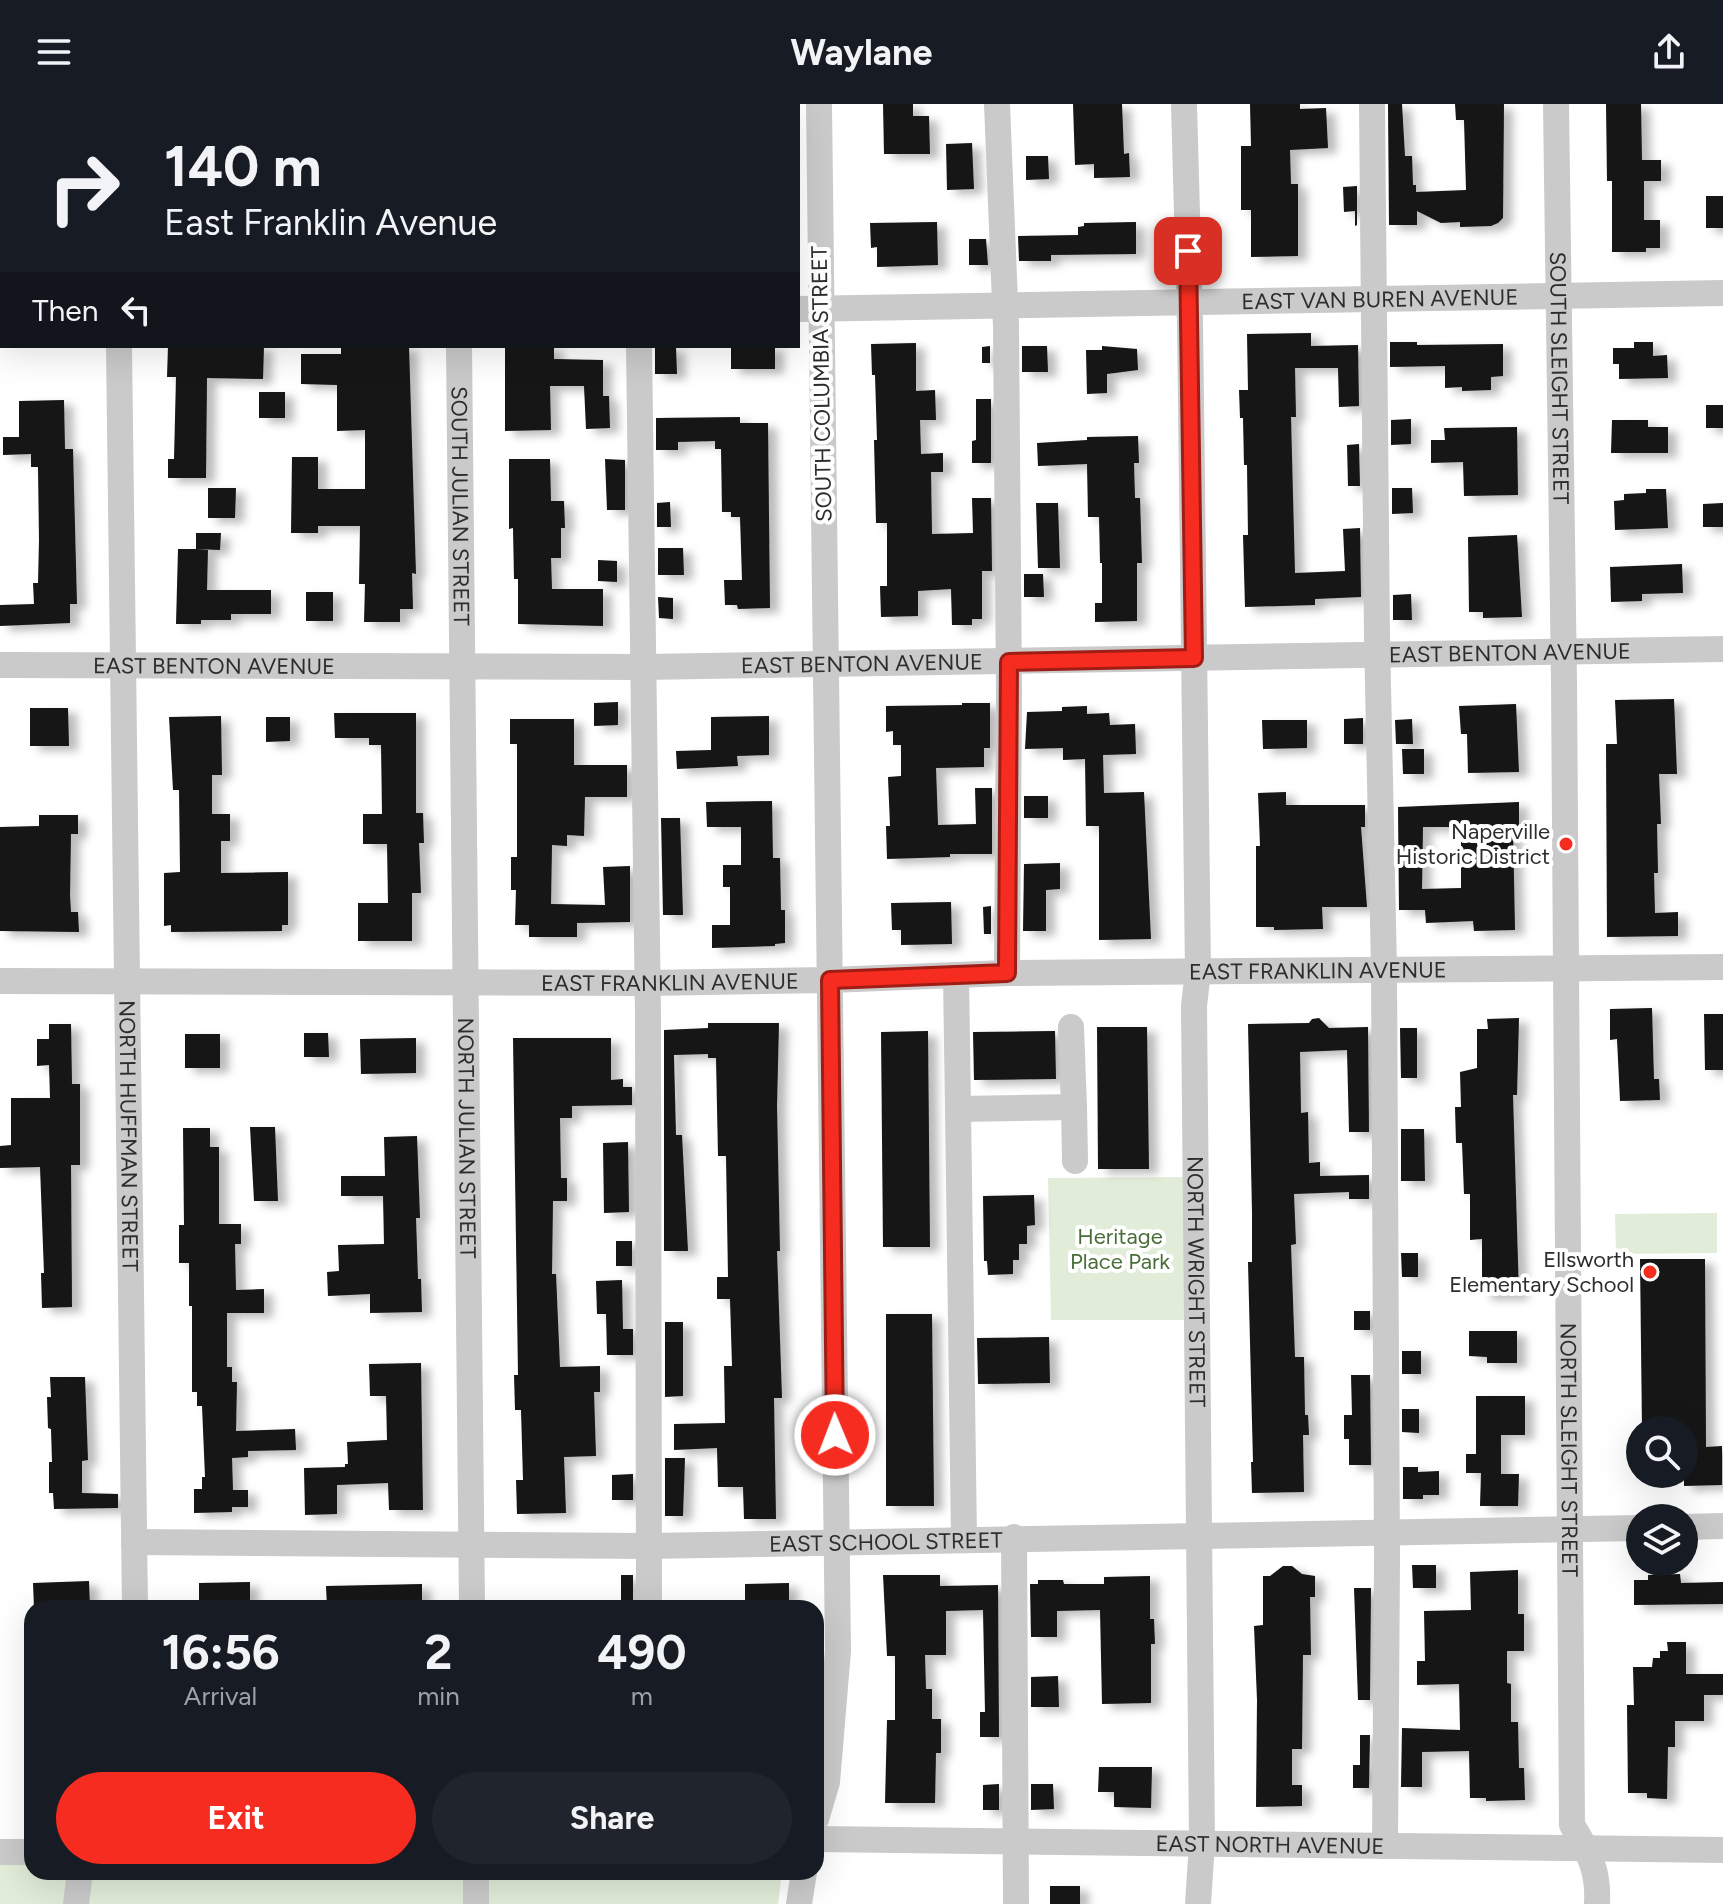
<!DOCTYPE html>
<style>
:root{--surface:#171b24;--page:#20242c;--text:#f1f3f6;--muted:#9ea1a6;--accent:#f52c1f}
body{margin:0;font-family:Figtree,sans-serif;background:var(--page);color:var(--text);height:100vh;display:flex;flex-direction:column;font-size:30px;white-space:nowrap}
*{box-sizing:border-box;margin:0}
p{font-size:26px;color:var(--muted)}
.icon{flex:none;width:44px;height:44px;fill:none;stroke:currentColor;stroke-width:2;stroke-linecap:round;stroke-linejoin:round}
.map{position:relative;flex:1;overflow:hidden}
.panel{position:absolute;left:24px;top:1496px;width:800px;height:280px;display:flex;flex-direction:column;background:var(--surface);border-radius:24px;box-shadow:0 8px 32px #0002}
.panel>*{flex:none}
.top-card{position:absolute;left:0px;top:0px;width:800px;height:244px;box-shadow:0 8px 32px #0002;background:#171b24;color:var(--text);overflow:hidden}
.tools{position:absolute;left:1626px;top:1312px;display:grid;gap:16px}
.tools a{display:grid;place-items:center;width:72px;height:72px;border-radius:50%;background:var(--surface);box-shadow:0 8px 32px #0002;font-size:40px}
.pin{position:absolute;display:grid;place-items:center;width:68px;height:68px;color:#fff;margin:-34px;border-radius:16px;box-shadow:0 4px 12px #0006}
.me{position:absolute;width:88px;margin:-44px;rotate:359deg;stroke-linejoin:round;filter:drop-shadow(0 0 6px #0008)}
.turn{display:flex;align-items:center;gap:28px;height:168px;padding:0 32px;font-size:36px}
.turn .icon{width:104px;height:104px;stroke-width:2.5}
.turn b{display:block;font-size:56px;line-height:68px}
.then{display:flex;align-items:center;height:76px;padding:0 32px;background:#0003;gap:16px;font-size:30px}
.eta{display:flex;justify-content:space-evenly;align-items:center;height:136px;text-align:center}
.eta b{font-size:48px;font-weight:700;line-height:56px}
.action{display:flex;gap:16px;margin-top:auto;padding:16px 32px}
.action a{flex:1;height:92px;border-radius:48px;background:var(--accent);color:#fff;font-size:32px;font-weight:700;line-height:92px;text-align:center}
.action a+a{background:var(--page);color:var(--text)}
header{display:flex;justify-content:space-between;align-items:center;height:104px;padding:0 32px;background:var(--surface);font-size:36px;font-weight:700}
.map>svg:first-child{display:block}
.green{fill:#e1edd9}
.building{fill:#141414;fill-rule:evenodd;filter:url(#shadow)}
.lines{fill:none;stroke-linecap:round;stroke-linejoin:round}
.minor{stroke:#cacaca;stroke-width:26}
.major{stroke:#a5a5a5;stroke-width:34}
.route-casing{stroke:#9f1d14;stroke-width:20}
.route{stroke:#f52c1f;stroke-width:14}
.poi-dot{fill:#f52c1f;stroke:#fff;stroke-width:3}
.labels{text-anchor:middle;stroke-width:8;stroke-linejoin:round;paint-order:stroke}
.street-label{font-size:22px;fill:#2d2d2d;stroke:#fff}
.poi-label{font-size:22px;fill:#2d2d2d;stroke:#fff;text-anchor:end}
.park-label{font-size:22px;fill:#496d37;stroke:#fff}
</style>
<header><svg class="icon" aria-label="menu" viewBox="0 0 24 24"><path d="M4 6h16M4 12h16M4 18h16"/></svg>Waylane<svg class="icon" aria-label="share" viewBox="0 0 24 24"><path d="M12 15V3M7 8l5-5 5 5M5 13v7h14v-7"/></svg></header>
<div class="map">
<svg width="1723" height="1800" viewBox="0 0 1723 1800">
<defs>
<filter id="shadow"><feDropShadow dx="9" dy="5" stdDeviation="4" flood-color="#0004"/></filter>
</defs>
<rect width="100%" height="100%" fill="#fff"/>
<path class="green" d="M48 0H195L196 2H48Z
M1190 1073 1192 1216H1051L1048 1074Z
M1717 1109V1149L1616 1150 1615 1110Z
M0 1754 32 1755V1768H770L781 1777 778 1800H0Z"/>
<path class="building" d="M883 0H913V12H929L930 50H884Z
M1073 0H1122L1124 50 1129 49 1130 73 1094 74V60L1075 61Z
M1250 0H1300V5L1326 4 1328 44 1290 46 1291 80H1298V152L1251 153V106H1241V42H1251Z
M1388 0H1402L1405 52H1412L1413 81H1416V88L1466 86 1464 16H1456L1455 0H1504L1503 114 1498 119 1491 122 1460 123V118L1441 119 1417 107V121H1389Z
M1606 0H1641L1642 56H1661V77H1644V116H1660V144H1646V148H1612V77H1607Z
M972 39 974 85 947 86 946 40Z
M1026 52H1048L1049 75 1026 76Z
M1357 82V121L1355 122V107L1344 108 1343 83Z
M1706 92H1723V124H1706Z
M937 118 938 161 877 163V143L871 144 870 119Z
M1136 118V150L1051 151V157H1019L1018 132 1078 131V123L1084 122V119Z
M969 135H986L988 161H969Z
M1311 229V242L1358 241 1359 302 1339 303 1338 264H1295L1296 313H1291L1295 469 1345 467 1343 425 1360 424 1361 493 1315 495V501L1245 503 1243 431H1248L1247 361H1244L1243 314H1240L1239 286H1248L1247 230Z
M1390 238H1417V241L1503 240V272L1491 273V286L1462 287V283L1445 284V262L1390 263Z
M1634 238H1653V252L1667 251 1668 274 1619 275V260H1613V244H1634Z
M916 239V287L935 286 936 316H920L921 350 943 349V368H931L932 430 973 429 972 394H991L992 467H982V515H972V521H952L951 485 918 487V512L881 513 880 482H887V419H876L874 336H877L875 271H872L871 240Z
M168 242H264L263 275 207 274 206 374H168V355H174L176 273H167Z
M341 242H409L416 470 412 469 413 505H400V518H364L365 480H359L360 422H318V429H291L292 353H318V385H365V326L337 327V281L301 280V250H341Z
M505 242H554V255L603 256V292H609L610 324 586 325 584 282H550L551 326 505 327Z
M731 242H775V265H731Z
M990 242V259H982V243Z
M1022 242H1047L1048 268H1022Z
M1102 242 1137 245 1138 266 1107 270V289L1087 290 1086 246H1102Z
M655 243H676L677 270H655Z
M259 288H285V314H259Z
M976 295H991V359H972V337L976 336Z
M64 296 65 345H73L77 500H70V519L0 522V501L34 500 33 479H38L39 436 38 363H31V350L3 351V333H19V297Z
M1706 301H1723V324H1706Z
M740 313V319H768L770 504 738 505 737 501H725L724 476H742L740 413H731V408H722L721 345H715V337L678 338V346H656V314Z
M1411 315V340L1391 341V316Z
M1612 316H1648V323H1668V349H1611Z
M1517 323 1518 391 1464 392 1463 358 1431 359V336H1445L1444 324Z
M1138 332 1139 359H1134L1135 394H1140L1142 459H1137V517L1095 518V499H1102V459H1100L1099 413H1088L1087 360 1038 362 1037 339 1087 336V333Z
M1359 340 1360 382H1348L1347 341Z
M509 355H550L551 397H564L565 424H561V454H551L552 485H603V522L518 520V475H514L513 424 509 425Z
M605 355 625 356V406H607Z
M208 384H236L235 414H208Z
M1392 384H1412L1413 409 1392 410Z
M1646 385H1666L1668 424 1615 426 1614 397 1624 396V390L1646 389Z
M670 398 671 423H657V399Z
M1036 399H1058L1060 464H1038Z
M1723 399V423H1703V400Z
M196 429H221L220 446 196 445Z
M1517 431 1522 513 1483 514V508H1469L1468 433Z
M658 444H683L684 471H658Z
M178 445H208L207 486H271V510H231V516H201V520H176Z
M598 456 617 457V478L598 477Z
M1682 460 1683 489 1642 490V497L1611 498 1610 463Z
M1024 470H1043L1044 493H1024Z
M306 488H333V517H306Z
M1411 490 1412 516H1393V491Z
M658 493 673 494V515L659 514Z
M1674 595 1677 670H1659L1661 720H1657L1658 769H1654L1655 809 1678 808V832L1607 833 1606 640H1617L1615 596Z
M618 598V621L594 622V599Z
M962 599H990V644H984V663L936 664 938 721 976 720 975 684H992V750H950V753L887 755 886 722H890L888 673 901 672V641H893V627L886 628V602L962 601Z
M1516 600 1519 668 1468 669 1467 630H1461L1459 602Z
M1087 602V610L1109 609 1110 621 1135 620 1136 650 1103 651 1104 689 1144 688 1151 835 1099 836V722H1086L1085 655 1063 656V644L1025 645 1027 608 1062 607V603Z
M30 604H68L69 642H30Z
M334 609H416V709H423L424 739H419L421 789H412V837H358V799H388L387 740H363V710H382L381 641H369V634H335Z
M221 612 222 671H212V710H230V737H221V769L288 768V821H282V827L171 828V821L164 822V769L180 768 179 686H173L169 613Z
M769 612V651L737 652 738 662 677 665 676 647 711 646V613Z
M266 613H290V637L266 638Z
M1363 614V640H1344V615Z
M510 615H574V661H627V693H585L584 732 567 731V742L552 741 551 800 605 801 603 763 630 762V818L577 819V833H529V821H515L516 786H511V753H517V640H510Z
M1412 615 1413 640H1396L1395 616Z
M1262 616H1307V644L1263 645Z
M1402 645H1424V670H1403Z
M1286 688V701H1365V723H1361L1367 803H1322L1323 825 1274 826V823H1256V742H1260L1258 689Z
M1024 692H1048V714H1024Z
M772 697 773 754H780L781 806H785V839L775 840V842L712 844V821H730V783H723V761H741V723H707L706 698Z
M1519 698V723H1513L1515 826 1474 827 1473 817 1426 819 1425 806H1399L1398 703ZM1423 723H1461V784L1422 785Z
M39 711H78V730H71L70 791 71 808H78L79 828 0 827V723L39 722Z
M661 714H680L683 811H663Z
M1060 759V785L1046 786V827H1023L1024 760Z
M951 798 952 840 901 841V826H892L891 799Z
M991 802V830H984L983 803Z
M1652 904 1654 975H1659L1660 996 1620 997 1617 935 1610 936V905Z
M1704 910H1723V966H1705Z
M1319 914 1329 924 1368 923 1369 1028H1349L1347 946 1300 948 1301 1009 1308 1008 1309 1059 1320 1058V1072L1369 1071V1095H1349V1088L1294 1090 1296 1140 1291 1141 1295 1253H1304L1305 1311H1308L1309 1331H1303L1304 1388 1252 1389 1251 1358H1253L1248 1158H1252V1108L1248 920 1309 919 1312 915Z
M1519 914 1517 991H1513L1519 1191H1482V1135L1470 1136V1090H1464L1462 1039H1456L1455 1003H1461L1460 968 1477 964V925H1488L1487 915Z
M708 919H779L777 1002 780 1147H777L782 1294H774L776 1415H744L743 1383H718L717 1344 674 1346V1320L725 1319 724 1262H732L730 1195H717V1173H728L726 1052H718L716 954H708V950L674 951 676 1031H682L688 1147H664V926L708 924Z
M49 920H71L72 980H80V1061H71L72 1203 42 1204 41 1169H44L40 1063 0 1064V1042L11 1041V994H50L49 961 37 962V935H49Z
M1097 923H1147L1149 1065H1098Z
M1400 924H1417V974H1401Z
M928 927 930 1143H883L881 928Z
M1055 927 1056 975 974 976 973 928Z
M304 929H328L329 953H304Z
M185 930H220V964H185Z
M416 934V969L361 970 360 935Z
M513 934H611V976L623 975V983H632V1001L572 1002V1014H560L561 1074H567V1097H553L552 1170H556L560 1263 600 1262V1288H594L596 1352 564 1353 566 1409 517 1410 516 1376H523L521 1306H515L514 1271H518Z
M250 1023H275L278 1097H254Z
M183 1024H210V1043H219V1120H241V1140H235L236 1186 264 1185V1209H227V1263H232V1278H237L236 1327 295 1325 296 1346 248 1347V1353L232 1354 233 1386H248V1403H232V1408L194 1409V1385H202V1373H205L202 1302H197V1288H192V1202H189V1159H179V1121H184Z
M1401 1025H1424L1425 1077H1401Z
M417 1032 420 1114H416L418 1175H421L422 1208 370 1209V1190L328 1192 327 1168 339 1167 338 1141 384 1140 383 1092H341V1072H385L384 1033Z
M628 1038 629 1108 604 1109 603 1039Z
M1034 1091 1035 1121 1027 1122V1140H1019V1156H1013V1170L988 1171 987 1157H984L983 1092Z
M616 1137H632V1162H616Z
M1401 1149H1418V1173H1402Z
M1640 1155H1705L1706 1343 1722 1342V1381L1684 1382V1326H1642Z
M622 1176 623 1225H633V1251H607L606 1210H597L596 1177Z
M1354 1207H1370V1226H1354Z
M886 1210H932L934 1402H886Z
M665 1218H683V1292L665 1293Z
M1469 1227H1517V1259H1487V1253L1469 1252Z
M1049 1233 1050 1279 978 1280 977 1234Z
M1402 1247H1421V1270H1402Z
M421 1259 423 1406H389L388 1379 337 1381V1410L305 1411 304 1364 345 1363V1360H348L347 1338 387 1336 386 1292H370L369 1260Z
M1351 1271H1370L1371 1361H1349V1335H1344V1311H1352Z
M50 1273H85L88 1356 82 1357V1389L118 1390V1404L54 1405 53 1389H49V1358H52L51 1325 48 1324 47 1293H51Z
M1476 1292H1525V1331H1501V1370H1519L1518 1402H1480L1481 1369H1466V1350H1476Z
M1402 1305H1419V1329L1402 1328Z
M665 1354H685L683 1412H665Z
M1403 1363H1418V1368L1439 1367V1391H1423V1395H1403Z
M633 1370V1396H612V1371Z
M1412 1461H1436V1484H1413Z
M1283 1462H1292L1302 1470 1315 1472V1493H1310L1311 1551H1303L1302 1645H1292V1681H1302V1702L1256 1703 1257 1596 1254 1522 1263 1521V1472H1270Z
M1518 1466V1510H1524V1547H1507V1579L1511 1580V1618H1518L1519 1664H1524L1525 1696 1486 1697V1694H1470L1469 1647 1422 1648V1683H1401L1402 1624 1460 1626 1459 1580 1417 1581V1557H1425L1424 1507 1471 1506 1470 1468Z
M1680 1470 1681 1479 1723 1478V1500L1634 1501V1476H1648V1471Z
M621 1471H633V1504H621Z
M883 1471H940V1482L998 1481 999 1633H980V1608H985L983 1506 946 1507V1551H925L926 1585H932V1615H941V1649H936L935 1699H885L887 1616H895V1552H887Z
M1150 1472V1515H1154L1155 1540H1151V1599L1102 1600 1100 1506 1057 1507V1533H1031L1030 1480H1038V1476H1063L1064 1480H1104V1473Z
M89 1477 90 1504H34L33 1479Z
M250 1478V1504H199V1479Z
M789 1479V1504H745V1480Z
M422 1480V1504L327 1503 326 1482Z
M1354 1484H1371L1370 1596H1358Z
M1667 1538H1686V1570H1723V1591H1704V1617H1675V1643H1668L1667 1695 1647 1694V1689H1628L1627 1601H1634L1633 1563H1652L1653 1554H1660V1547H1668Z
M1058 1572 1059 1603H1031V1573Z
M1360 1631H1370L1369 1684H1353V1661H1360Z
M1099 1663H1152L1151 1704 1114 1703V1688H1098Z
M999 1680V1706H983V1681Z
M1031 1680H1053L1054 1705 1031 1706Z
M1050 1782H1080V1800H1050Z"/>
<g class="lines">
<g class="minor">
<path d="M635 0V2"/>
<path d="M997 0 1006 223 1009 587 1007 869"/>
<path id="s1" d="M1184 0 1190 219 1198 867 1194 902 1202 1739 1198 1800"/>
<path d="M1372 0 1377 533 1384 866 1387 1454 1385 1742"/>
<path id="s2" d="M1556 0 1564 578 1572 1721C1589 1749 1599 1766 1597 1800"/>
<path d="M456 2V0"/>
<path d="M0 68 2 75"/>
<path id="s3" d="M798 205 1723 189"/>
<path id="s4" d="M119 242 135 1504"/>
<path id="s5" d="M459 242 472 1504"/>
<path d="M639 242 648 911 649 1504"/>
<path id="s6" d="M0 561 644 563 1723 545"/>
<path d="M956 871 958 1005 1074 1003 1071 923"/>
<path id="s7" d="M0 877 647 879 830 876 1007 869 1723 863"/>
<path d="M1074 1003 1075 1057"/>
<path d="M958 1005 964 1435"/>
<path d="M1684 1423 1723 1422"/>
<path d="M1014 1433 1016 1800"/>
<path id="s8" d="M134 1438 648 1442 1640 1424"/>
<path d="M816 1715 827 1678 838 1547 819 0"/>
<path id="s9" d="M816 1735 1723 1746"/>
<path d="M0 1748H32"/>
<path d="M476 1768V1800"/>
<path d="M76 1800 80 1768"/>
<path d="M799 1800 804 1768"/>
</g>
<path class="major" d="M352 2 359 0
M0 104 2 103"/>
</g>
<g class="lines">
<defs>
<path id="route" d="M835 1331 830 876 1007 869 1009 558 1194 554 1188 147"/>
</defs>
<use href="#route" class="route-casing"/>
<use href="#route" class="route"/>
</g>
<g class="poi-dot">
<circle cx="1566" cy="740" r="8"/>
<circle cx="1650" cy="1168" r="8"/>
</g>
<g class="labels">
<g class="street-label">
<text dy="8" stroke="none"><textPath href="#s3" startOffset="582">EAST VAN BUREN AVENUE</textPath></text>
<text dy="8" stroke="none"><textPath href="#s2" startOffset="274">SOUTH SLEIGHT STREET</textPath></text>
<text transform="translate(821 280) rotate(-91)" y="8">SOUTH COLUMBIA STREET</text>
<text dy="8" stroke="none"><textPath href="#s5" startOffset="160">SOUTH JULIAN STREET</textPath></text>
<text dy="8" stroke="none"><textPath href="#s6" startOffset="1510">EAST BENTON AVENUE</textPath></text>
<text dy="8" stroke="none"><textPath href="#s6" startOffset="862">EAST BENTON AVENUE</textPath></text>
<text dy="8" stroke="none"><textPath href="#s6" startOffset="214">EAST BENTON AVENUE</textPath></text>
<text dy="8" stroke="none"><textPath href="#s7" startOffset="1318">EAST FRANKLIN AVENUE</textPath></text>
<text dy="8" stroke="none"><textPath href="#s7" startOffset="670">EAST FRANKLIN AVENUE</textPath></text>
<text dy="8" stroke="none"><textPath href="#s4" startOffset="790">NORTH HUFFMAN STREET</textPath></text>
<text dy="8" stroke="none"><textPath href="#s5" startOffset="792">NORTH JULIAN STREET</textPath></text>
<text dy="8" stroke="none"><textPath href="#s1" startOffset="1178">NORTH WRIGHT STREET</textPath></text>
<text dy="8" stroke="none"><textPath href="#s2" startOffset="1346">NORTH SLEIGHT STREET</textPath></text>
<text dy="8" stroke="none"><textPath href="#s8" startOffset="752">EAST SCHOOL STREET</textPath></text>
<text dy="8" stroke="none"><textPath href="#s9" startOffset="454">EAST NORTH AVENUE</textPath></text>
</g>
<g class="poi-label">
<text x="1550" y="735">Naperville<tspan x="1550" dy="25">Historic District</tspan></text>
<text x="1634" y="1163">Ellsworth<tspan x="1634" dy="25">Elementary School</tspan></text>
</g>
<g class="park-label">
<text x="1120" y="1140">Heritage<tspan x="1120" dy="25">Place Park</tspan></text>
</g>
</g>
</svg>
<div class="tools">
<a><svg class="icon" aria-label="search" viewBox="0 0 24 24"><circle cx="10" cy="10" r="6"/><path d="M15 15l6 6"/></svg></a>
<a><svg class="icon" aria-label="layers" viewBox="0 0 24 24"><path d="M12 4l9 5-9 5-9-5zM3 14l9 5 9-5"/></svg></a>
</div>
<div class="pin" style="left:1188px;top:147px;background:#d93025"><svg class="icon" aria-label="arrive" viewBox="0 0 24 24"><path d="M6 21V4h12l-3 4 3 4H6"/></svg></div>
<svg class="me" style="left:835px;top:1331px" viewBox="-20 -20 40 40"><circle r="17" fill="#f52c1f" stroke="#fff" stroke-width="3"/><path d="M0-11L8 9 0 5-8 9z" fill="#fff"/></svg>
<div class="top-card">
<div class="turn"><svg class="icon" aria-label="right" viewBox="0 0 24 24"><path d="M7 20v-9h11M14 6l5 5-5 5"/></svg><div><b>140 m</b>East Franklin Avenue</div></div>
<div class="then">Then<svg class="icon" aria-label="left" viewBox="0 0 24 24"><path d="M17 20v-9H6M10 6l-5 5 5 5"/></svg></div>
</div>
<section class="panel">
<div class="eta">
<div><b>16:56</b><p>Arrival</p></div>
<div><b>2</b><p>min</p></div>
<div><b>490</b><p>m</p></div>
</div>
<div class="action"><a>Exit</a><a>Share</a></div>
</section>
</div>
